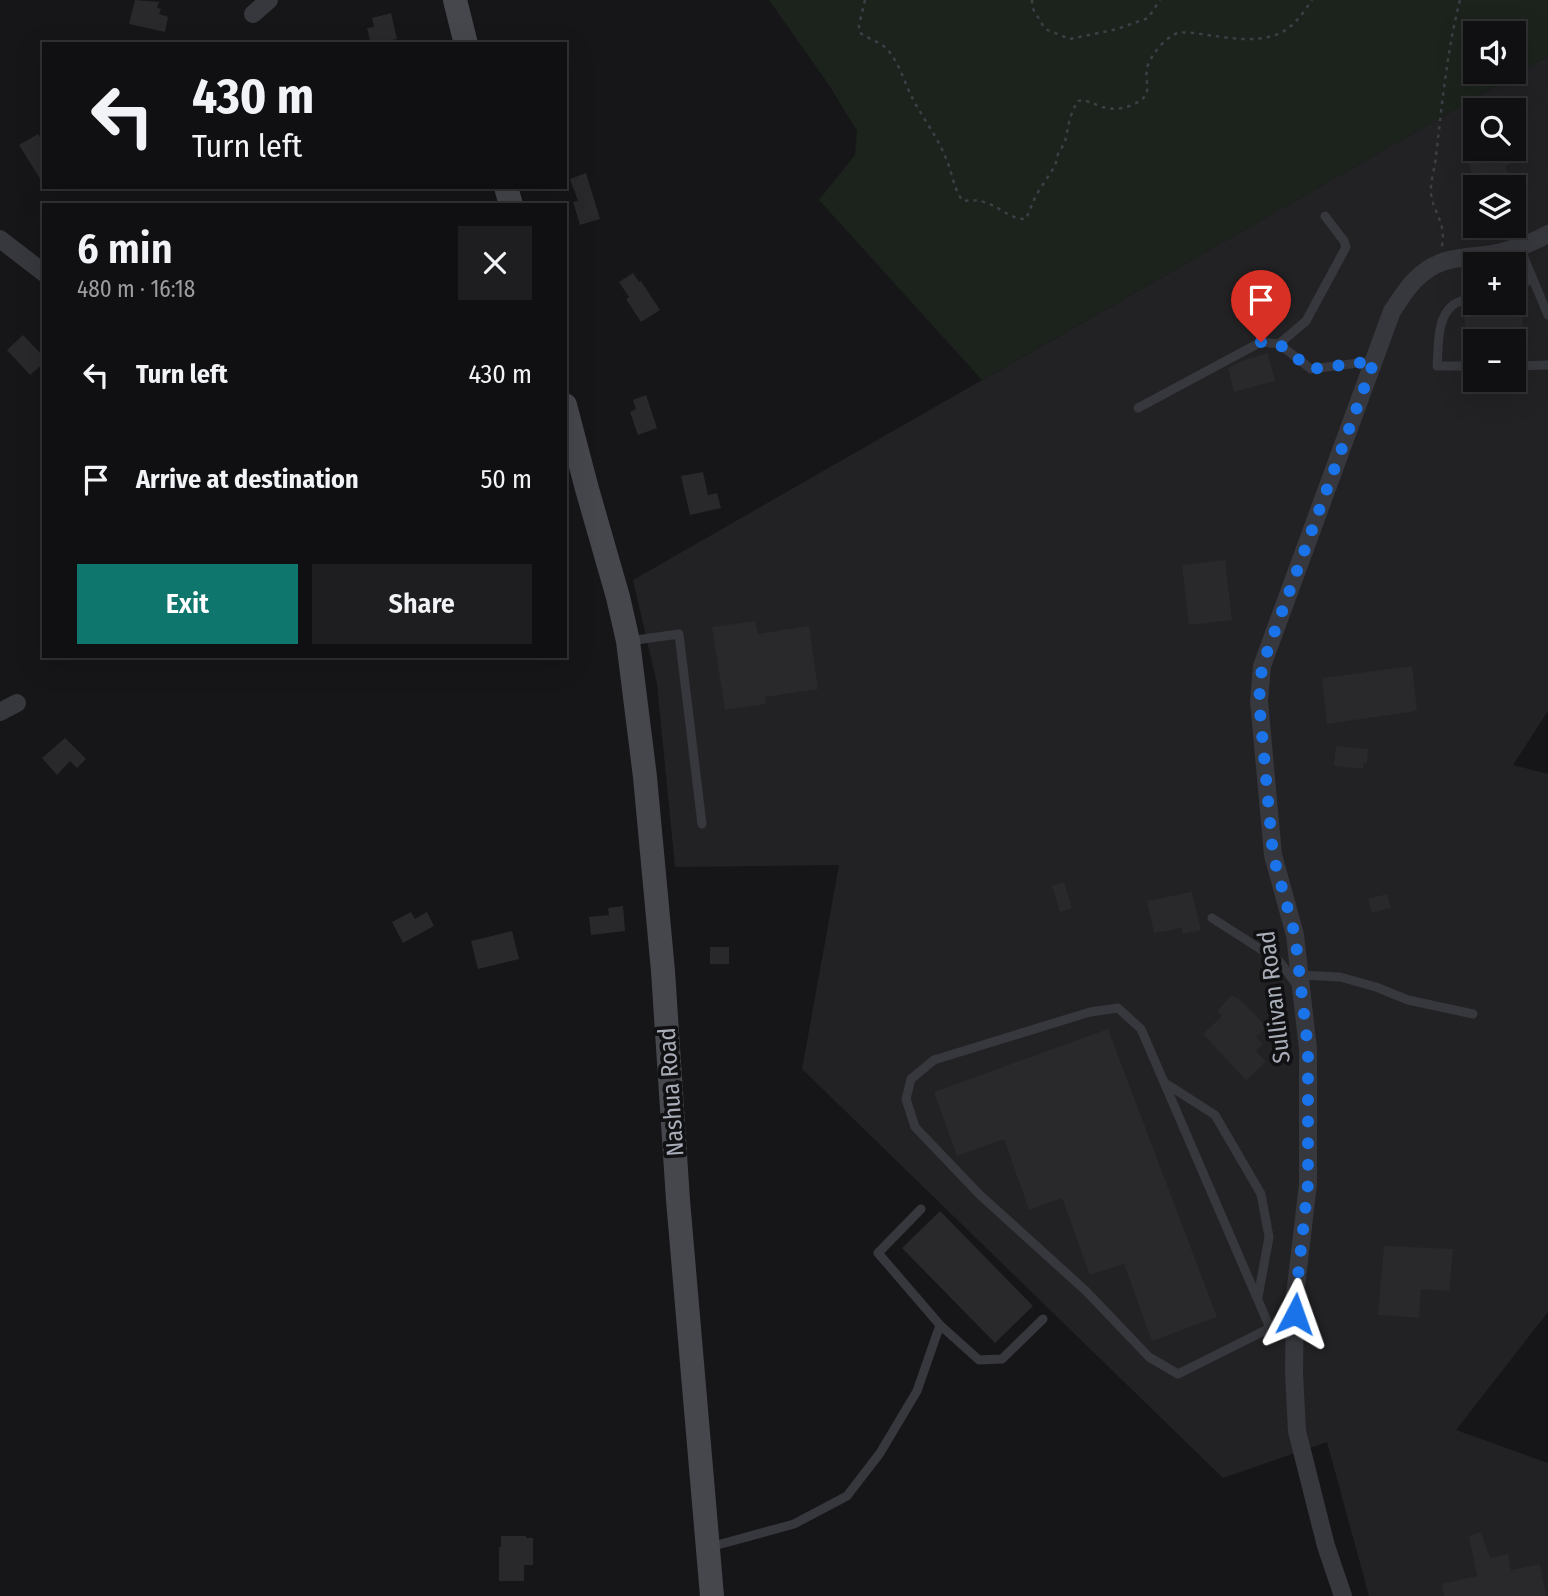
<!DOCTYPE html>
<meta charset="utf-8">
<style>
:root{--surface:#101012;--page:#1e1e20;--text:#f1f3f6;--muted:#9c9d9f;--line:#303032;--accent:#0f766e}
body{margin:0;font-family:"Fira Sans Condensed",sans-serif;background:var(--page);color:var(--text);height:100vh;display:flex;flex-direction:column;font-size:26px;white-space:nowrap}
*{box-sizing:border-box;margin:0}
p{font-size:23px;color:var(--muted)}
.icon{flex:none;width:38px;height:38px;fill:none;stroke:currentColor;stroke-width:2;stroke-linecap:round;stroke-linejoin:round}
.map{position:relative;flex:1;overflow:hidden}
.details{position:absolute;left:42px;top:203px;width:525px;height:455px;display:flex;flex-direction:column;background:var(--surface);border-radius:0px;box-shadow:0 7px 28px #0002,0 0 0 2px var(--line)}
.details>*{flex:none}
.top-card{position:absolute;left:42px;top:42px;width:525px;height:147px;border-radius:0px;box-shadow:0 7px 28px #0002,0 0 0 2px var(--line);background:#101012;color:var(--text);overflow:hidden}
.controls{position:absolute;left:1463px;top:21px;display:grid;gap:14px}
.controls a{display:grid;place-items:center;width:63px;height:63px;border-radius:0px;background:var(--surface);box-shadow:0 7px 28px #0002,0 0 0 2px var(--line);font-size:35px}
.pin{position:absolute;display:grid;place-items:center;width:60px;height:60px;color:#fff;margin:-72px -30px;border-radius:50% 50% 50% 0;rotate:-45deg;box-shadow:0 0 7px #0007}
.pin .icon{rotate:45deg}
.me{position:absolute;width:77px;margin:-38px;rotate:4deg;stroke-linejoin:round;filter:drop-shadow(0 0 5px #0008)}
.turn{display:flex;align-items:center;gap:24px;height:147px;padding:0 35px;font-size:32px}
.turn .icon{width:91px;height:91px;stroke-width:2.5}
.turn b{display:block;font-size:49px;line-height:60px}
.round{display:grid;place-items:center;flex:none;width:74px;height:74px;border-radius:0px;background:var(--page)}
.head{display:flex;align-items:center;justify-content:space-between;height:119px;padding:0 35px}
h1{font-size:42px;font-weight:600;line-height:52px}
.primary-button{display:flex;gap:14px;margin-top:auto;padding:14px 35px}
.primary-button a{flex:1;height:80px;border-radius:0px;background:var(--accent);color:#fff;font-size:28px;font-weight:600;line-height:80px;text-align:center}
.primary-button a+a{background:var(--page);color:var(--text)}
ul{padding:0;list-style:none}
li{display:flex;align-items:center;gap:21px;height:105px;padding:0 35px}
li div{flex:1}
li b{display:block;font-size:26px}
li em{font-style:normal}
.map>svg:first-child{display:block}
.built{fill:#222225;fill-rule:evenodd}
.green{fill:#1c231d;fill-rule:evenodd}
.building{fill:#29292c}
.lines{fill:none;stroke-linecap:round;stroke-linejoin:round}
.path{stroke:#3d3f44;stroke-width:2.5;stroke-dasharray:3.5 5;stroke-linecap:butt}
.service{stroke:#37383d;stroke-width:9}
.minor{stroke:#37383d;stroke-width:18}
.secondary{stroke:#45474d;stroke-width:24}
.route{stroke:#1a73e8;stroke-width:12;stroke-dasharray:0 21.6}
.labels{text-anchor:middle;stroke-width:7;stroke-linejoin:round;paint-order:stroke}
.street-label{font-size:24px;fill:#a8adb8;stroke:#111113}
</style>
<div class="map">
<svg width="1548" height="1596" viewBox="0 0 1548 1596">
<rect width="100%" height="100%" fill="#161618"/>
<path class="built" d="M1548 56V711L1513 765 1548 774V1312L1456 1430 1548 1463V1596H1369L1327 1442 1223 1478 802 1069 839 865 675 867 657 684 633 580ZM1475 110H1514V149H1475ZM1475 187H1514V226H1475ZM1475 264H1514V303H1475ZM1475 341H1514V380H1475Z"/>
<path class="green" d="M769 0H1548V56L982 380 819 200 855 155 857 131 829 85ZM1475 33H1514V72H1475Z"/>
<path class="building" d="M135 0 159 2 157 8 161 9 159 14 168 17 165 32 129 24Z
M391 13 397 39 371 44 367 28 374 27 372 18Z
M38 134 44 143V185L19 145Z
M1464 149H1508L1513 163 1505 166 1509 176 1476 187Z
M586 173 600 219 580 225 573 202 578 201 570 179Z
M633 273 639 282 641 281 660 310 641 322 626 299 629 297 619 282Z
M1485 303H1502V306L1521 304 1524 341H1466L1464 309 1486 307Z
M23 335 44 357V363L30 375 7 350Z
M1268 353 1275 381 1234 392 1228 368 1241 361Z
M646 395 657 428 638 435 630 412 636 409 633 400Z
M703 472 708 495 717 493 721 508 690 515 681 476Z
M1225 560 1232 620 1189 625 1182 565Z
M755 621 758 634 809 626 818 689 765 697 766 704 725 710 712 627Z
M1412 666 1417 711 1327 724 1322 678Z
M65 738 86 759 77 768 70 761 57 775 42 758Z
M1336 746 1368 749 1367 763 1363 764V769L1334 766Z
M1064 882 1072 908 1060 912 1052 886Z
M1192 892 1201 930 1183 934 1182 928 1154 933 1147 901Z
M1387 894 1391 908 1372 913 1368 899Z
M623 906 625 931 591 935 589 917 609 915 608 908Z
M411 912 415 919 427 912 434 926 403 943 392 922Z
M512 931 519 959 478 969 471 941Z
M710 947H729V964H710Z
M1232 995 1236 998 1237 997 1267 1027 1256 1037 1263 1044 1256 1051 1266 1062 1246 1080 1203 1034 1222 1016 1217 1011Z
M1108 1029 1217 1317 1152 1341 1124 1264 1090 1275 1062 1198 1029 1210 1004 1139 957 1156 934 1092Z
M940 1211 1033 1306 995 1343 902 1248Z
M1384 1246 1453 1249 1449 1291 1421 1289 1419 1318 1378 1315Z
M1481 1532 1490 1558 1508 1554 1511 1570 1540 1564 1546 1596H1444L1442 1584 1477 1576 1469 1536Z
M501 1536H526V1538H533V1565H524V1581H499V1547H501Z"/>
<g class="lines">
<path class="path" d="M865 0 859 25V32C868 39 880 42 887 49 901 65 905 86 915 103 925 121 937 137 945 156 952 170 953 189 963 201 972 200 979 200 987 203 1001 208 1010 219 1026 219L1036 195 1055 166 1058 154 1065 142 1070 118 1077 101C1087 99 1093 104 1102 107 1113 110 1124 109 1134 104 1155 95 1144 84 1147 68 1150 56 1166 36 1178 33 1190 31 1203 35 1215 36 1242 40 1276 44 1296 21 1302 15 1307 7 1312 0
M1032 0V7L1045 29 1070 39 1117 29 1148 18 1160 0
M1442 246C1446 221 1434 215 1431 194 1430 182 1435 168 1436 156 1442 104 1447 51 1460 0"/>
<path class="service" d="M1519 246 1548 315
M1514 285 1532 280
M1475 296C1468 298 1459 301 1453 305 1436 318 1439 347 1437 366H1475
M1279 344 1306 321 1346 247 1344 241 1325 216
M1514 366 1548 365
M1138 408 1261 342 1279 344 1311 369 1374 361
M629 641 679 634 702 824
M1212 918 1279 961 1297 985
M1300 975 1340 977 1376 987 1408 1000 1473 1014
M1165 1083 1215 1115 1261 1194 1269 1237 1258 1297
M940 1325 979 1360 1002 1359 1043 1319
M1270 1328 1178 1374 1149 1357 1086 1291 980 1195 915 1127 906 1099 911 1079 934 1060 1090 1012 1118 1008 1141 1029 1270 1328 1295 1333
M710 1547 794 1524 847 1496 880 1453 917 1391 940 1325 878 1253 921 1209"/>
<path class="minor" d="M253 14 269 0
M0 239 44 273
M0 712 17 703
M1343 1596 1326 1546 1297 1431 1294 1373 1295 1295 1308 1184V1049L1295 935 1273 855 1259 701 1262 666 1392 311C1399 301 1406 289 1415 280 1443 252 1468 260 1502 252 1517 248 1534 242 1548 234"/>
<path class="secondary" d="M455 0 466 44
M506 187 511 205
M565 405 587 489 618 597 628 641 645 777 663 971 678 1200 712 1596"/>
</g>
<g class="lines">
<path class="route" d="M1261 342 1279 344 1311 369 1374 361 1262 666 1259 701 1273 855 1295 935 1308 1049V1184L1296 1295 1295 1314"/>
</g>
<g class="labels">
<g class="street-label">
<text transform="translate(1274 997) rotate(-97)" y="8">Sullivan Road</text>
<text transform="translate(671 1092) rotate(-94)" y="8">Nashua Road</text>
</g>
</g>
</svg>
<div class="controls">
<a><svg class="icon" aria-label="sound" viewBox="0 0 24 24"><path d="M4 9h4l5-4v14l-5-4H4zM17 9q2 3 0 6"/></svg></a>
<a><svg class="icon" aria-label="search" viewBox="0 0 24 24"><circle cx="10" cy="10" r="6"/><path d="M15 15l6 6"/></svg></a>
<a><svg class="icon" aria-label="layers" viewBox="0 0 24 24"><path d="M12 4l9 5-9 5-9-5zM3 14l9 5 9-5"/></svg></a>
<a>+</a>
<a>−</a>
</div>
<div class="pin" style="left:1261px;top:342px;background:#d93025"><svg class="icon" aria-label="arrive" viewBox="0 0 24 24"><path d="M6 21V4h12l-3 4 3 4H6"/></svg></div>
<svg class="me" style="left:1295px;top:1314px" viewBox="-20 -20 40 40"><path d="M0-17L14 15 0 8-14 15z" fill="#1a73e8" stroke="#fff" stroke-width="4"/></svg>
<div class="top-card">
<div class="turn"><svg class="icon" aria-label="left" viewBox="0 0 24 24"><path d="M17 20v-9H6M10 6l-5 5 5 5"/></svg><div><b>430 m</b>Turn left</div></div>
</div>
<section class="details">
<div class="head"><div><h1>6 min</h1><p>480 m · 16:18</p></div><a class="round"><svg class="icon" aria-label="close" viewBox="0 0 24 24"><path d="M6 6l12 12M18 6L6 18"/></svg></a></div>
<ul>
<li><svg class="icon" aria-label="left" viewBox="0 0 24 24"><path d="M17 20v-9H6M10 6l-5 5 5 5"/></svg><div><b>Turn left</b></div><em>430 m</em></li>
<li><svg class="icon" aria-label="arrive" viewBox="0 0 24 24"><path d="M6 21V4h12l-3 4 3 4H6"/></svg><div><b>Arrive at destination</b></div><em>50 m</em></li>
</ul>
<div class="primary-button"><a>Exit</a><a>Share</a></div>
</section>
</div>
